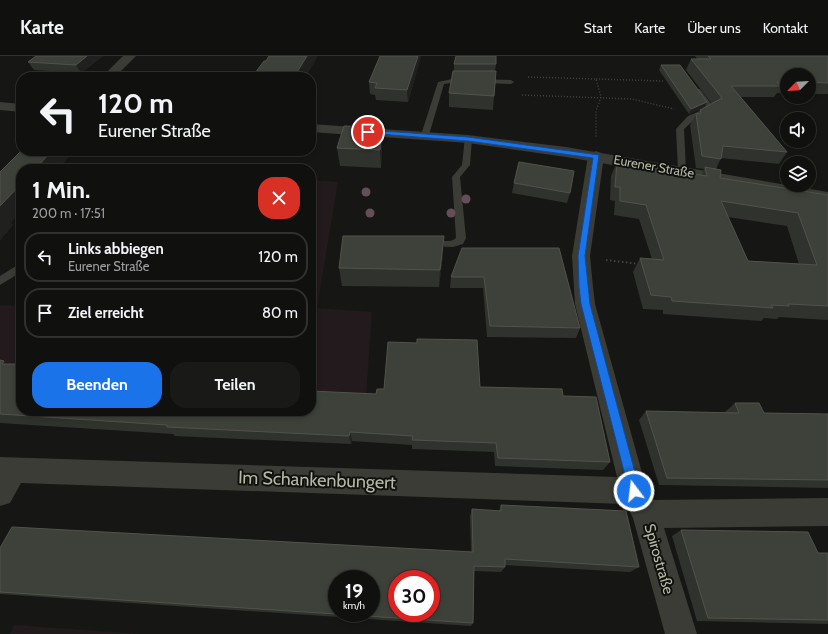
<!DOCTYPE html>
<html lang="de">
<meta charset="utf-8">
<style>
:root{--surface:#10110f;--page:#191a18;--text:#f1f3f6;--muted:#9c9d9e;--line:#30312f;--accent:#1a73e8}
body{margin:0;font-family:Cabin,sans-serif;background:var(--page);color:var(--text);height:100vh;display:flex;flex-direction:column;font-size:15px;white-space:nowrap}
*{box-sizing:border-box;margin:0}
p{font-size:13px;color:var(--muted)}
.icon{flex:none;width:22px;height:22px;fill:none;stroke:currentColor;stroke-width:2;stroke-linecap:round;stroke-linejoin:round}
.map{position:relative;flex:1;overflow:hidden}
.sheet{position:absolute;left:16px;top:108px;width:300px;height:252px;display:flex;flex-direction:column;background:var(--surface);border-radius:16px;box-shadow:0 2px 6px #0003,0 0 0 1px var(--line)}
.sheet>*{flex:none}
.guide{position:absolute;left:16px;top:16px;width:300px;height:84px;border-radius:16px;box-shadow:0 2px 6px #0003,0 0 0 1px var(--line);background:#10110f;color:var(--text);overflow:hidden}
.needle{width:26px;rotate:246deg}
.buttons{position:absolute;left:780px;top:12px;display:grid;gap:8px}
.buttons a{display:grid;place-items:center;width:36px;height:36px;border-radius:50%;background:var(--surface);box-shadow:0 2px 6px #0003,0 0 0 1px var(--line);font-size:20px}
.speed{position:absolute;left:328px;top:514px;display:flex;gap:8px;font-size:20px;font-weight:700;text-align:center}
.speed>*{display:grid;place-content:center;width:52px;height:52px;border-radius:50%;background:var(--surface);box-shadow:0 2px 6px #0003,0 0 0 1px var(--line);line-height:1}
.speed small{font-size:10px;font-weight:400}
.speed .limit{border:6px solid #d22;background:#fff;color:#111}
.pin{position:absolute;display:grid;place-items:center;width:34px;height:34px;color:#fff;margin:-17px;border:2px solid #fff;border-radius:50%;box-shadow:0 1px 4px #0007}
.me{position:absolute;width:44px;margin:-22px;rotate:345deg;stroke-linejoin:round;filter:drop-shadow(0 0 3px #0008)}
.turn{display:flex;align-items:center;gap:14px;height:84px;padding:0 16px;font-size:18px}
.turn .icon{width:52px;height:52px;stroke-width:2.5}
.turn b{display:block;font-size:28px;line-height:34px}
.round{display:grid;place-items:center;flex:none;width:42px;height:42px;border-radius:16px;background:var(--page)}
.headline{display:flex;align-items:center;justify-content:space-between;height:68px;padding:0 16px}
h1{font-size:24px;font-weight:800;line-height:30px}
.primary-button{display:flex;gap:8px;margin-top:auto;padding:8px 16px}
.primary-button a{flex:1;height:46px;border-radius:16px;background:var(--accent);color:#fff;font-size:16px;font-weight:800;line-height:46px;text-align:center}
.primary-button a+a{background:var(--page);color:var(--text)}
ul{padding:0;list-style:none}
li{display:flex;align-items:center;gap:12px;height:50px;margin:0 8px 6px;padding:0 8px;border:2px solid var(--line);border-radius:16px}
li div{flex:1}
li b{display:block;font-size:15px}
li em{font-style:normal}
header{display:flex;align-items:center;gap:24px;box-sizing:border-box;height:56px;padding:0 20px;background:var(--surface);border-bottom:1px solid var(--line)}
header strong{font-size:19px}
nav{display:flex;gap:22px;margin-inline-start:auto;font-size:14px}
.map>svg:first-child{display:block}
.green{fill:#221a1d}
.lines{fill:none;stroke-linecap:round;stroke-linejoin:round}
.path-far1{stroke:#42433b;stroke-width:1.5;stroke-dasharray:1 2;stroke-linecap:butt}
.path{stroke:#42433b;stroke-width:2;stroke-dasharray:1.5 2.5;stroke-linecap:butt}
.service{fill:#3a3c35;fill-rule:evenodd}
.minor{fill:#3a3c35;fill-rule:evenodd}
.tertiary{fill:#3a3c35;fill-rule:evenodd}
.tree{fill:#644e58}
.wall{fill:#30322d;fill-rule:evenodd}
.shaded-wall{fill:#20211e}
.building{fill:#3e403a;stroke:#51534b;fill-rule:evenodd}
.route{fill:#1a73e8;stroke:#114b97}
.labels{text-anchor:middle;stroke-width:4;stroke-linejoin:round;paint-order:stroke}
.far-street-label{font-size:13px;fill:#b5b8a5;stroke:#11120f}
.street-label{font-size:15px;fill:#b5b8a5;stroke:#11120f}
.near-street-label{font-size:18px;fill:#b5b8a5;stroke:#11120f}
</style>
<header>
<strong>Karte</strong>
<nav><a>Start</a><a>Karte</a><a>Über uns</a><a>Kontakt</a></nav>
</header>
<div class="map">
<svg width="828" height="578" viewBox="0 0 828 578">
<rect width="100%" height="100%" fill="#161714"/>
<path class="green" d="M311 124 338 126 317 252 372 256 366 341 311 339Z
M0 249 21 250V318L0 314Z
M14 569 142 578H10Z"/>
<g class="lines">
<path class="path-far1" d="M528 21 596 23 601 41 596 55V81
M596 23 663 25
M522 39 632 43 674 53"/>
<path class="path" d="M606 204 640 208"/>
<path class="service" d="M457 22 511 24 514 26 511 28 457 26 444 28 429 79 422 81 421 79 438 26Z
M694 33H700L715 53 694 64 684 73 686 114 682 117 678 114 676 73 688 60 707 52 693 35Z
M465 81 472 83 470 109 460 121 466 182 463 188 453 191 425 190 424 188C431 179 448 190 456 182L452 121 462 109Z
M21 207V216L0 229V220Z"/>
<path class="minor" d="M123 0H136L115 21H102Z
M596 95 601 97 604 100 590 200 593 231 595 248 646 431 654 444 828 442V470L664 472 697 578H665L633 462 626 448 21 427 10 447 0 450V401L617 421 575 248 572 200 588 100 591 97Z"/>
<path class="tertiary" d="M0 46 21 48V56L0 54Z
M311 68 468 79 566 91 828 136V146L566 101 468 87 311 76Z"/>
</g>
<g class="tree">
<circle cx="366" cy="136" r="4.5"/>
<circle cx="466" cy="143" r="4.5"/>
<circle cx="370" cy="157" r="4.5"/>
<circle cx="451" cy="157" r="4.5"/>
</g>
<path class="wall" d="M36 0H103L81 17 34 14 28 6Z
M380 0H421L408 46 376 44 375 39 370 38 369 26Z
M695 0H828V38H809V19H787V37H777L774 41H741L787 96 779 108 721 102 716 113 720 122 828 139V264L779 261 777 263 764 262 761 265 663 258V254L643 253 633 216 640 202 652 203 639 163 614 159 615 145 610 144 611 120 617 106 701 119 704 113 696 112 690 69 696 58 699 57 700 54 712 48 686 14 691 3H697ZM728 161 787 170 799 208 748 205Z
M454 8H496L495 15 494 40 493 54 449 51V37L454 15Z
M661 9 707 46 705 51 689 58 659 14Z
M382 88 381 112 340 110 337 92Z
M21 95H94L89 100 71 98 58 113H21L11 167 13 169 0 184V116Z
M514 127 570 137 567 147 512 137Z
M462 192 580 272 576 282 487 281 483 232H450L451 221Z
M443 198 439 231 342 230 339 212Z
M0 304 21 355 376 338 384 333 480 331 563 340 610 406 603 414 495 410 494 396 412 393V389L352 385 351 388 175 380 173 378 0 367Z
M735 347 764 357 828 358V432L659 429 639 364 646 355 726 357 725 356Z
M501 449 639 511 630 516 505 509V511L501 516 474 515 473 567 471 570 0 538V492L471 496 470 460 472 453 499 455Z
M681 474 818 497H828V568L697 565 672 480Z"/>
<path class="shaded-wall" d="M87 0H103L81 17 76 9Z
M307 0H318L306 21H294Z
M418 0H421L408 46 407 34Z
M707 46 705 51 689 58 691 53Z
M381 71 382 88 381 112 380 94Z
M52 95H69L71 98 58 113H35Z
M86 95H94L89 100Z
M21 128V155L11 167 13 169 0 184V150Z
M444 180 443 198 439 231 440 214Z
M4 305 16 315 2 308Z
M350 376 352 385 351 388 349 380Z"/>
<path class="building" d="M36 0H87L76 9 28 6Z
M269 0H307L294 21H252L264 5H266Z
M380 0H418L407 34 375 32 377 27 369 26Z
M456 0H496V8H454Z
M708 0H828V27L809 26V19H787V26H777L781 30H731L787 96 723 90 721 103 702 100 696 58 701 57 700 54 722 42 691 3H711Z
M661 9H680L707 46 691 53Z
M453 15H496L494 40 449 37Z
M344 70 381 71 380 94 337 92Z
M21 95H52L35 113H21V128L0 150V116Z
M519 106 574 115 570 137 514 127Z
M617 106 707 120 705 111 721 114 720 122 828 139V250L788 248 789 250 771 249 773 252 672 245 671 241 651 239 640 202 664 204 646 149 620 145V131H615ZM721 145 798 157 817 209 748 205Z
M343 180H444L440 214 339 212Z
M462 192H559L580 272 490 270 484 221H451Z
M417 283 477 284 480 331 562 333 563 340 596 341 610 406 498 402 496 387 412 384 413 380 350 376 349 380 167 371V369L0 358V304L4 305 2 308H21V355H311V335L376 338 377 333H384L388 286 417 287Z
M735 347H759L764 357 828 358V424L667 422 646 355 739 357Z
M501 449 626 455 639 511 505 503V511L474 510 473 567 0 536V492L12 471 473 496 472 453 501 455ZM337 523H371V557H337ZM397 523H431V557H397Z
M681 474 808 476 818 497H828V564L708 562Z"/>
<path class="route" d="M368 74 468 81 599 99 585 200 590 248 640 435 638 439 634 440 630 439 629 435 581 248 579 231 578 200 593 102 468 85 366 77V74Z"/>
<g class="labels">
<g class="far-street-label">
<text transform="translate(654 110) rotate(10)" y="5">Eurener Straße</text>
</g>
<g class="street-label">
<text transform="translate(659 503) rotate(74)" y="5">Spirostraße</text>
</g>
<g class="near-street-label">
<text transform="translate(317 424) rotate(2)" y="6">Im Schankenbungert</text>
</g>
</g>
</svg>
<div class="buttons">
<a><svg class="needle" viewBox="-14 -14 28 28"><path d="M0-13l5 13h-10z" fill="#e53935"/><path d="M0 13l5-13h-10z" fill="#9c9d9e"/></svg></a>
<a><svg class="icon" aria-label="sound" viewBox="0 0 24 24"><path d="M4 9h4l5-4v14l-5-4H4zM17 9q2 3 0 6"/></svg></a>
<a><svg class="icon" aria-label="layers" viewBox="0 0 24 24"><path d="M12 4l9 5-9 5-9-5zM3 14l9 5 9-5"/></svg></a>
</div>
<div class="speed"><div>19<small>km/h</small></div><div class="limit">30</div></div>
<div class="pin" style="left:368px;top:76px;background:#d93025"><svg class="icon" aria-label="arrive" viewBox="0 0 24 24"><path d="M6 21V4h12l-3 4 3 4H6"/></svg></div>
<svg class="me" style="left:634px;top:435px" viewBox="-20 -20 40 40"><circle r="17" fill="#1a73e8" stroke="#fff" stroke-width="3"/><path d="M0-11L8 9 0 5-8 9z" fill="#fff"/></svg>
<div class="guide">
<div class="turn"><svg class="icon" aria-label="left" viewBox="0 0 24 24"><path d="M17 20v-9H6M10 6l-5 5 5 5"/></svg><div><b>120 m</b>Eurener Straße</div></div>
</div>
<section class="sheet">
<div class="headline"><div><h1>1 Min.</h1><p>200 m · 17:51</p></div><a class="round" style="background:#d93025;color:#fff"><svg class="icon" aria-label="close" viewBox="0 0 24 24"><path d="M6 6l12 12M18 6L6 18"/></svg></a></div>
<ul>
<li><svg class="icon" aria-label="left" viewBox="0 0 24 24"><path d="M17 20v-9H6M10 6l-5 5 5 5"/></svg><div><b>Links abbiegen</b><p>Eurener Straße</p></div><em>120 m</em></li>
<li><svg class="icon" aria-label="arrive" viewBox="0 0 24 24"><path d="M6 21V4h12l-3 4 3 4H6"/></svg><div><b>Ziel erreicht</b></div><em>80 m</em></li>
</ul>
<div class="primary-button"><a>Beenden</a><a>Teilen</a></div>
</section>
</div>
